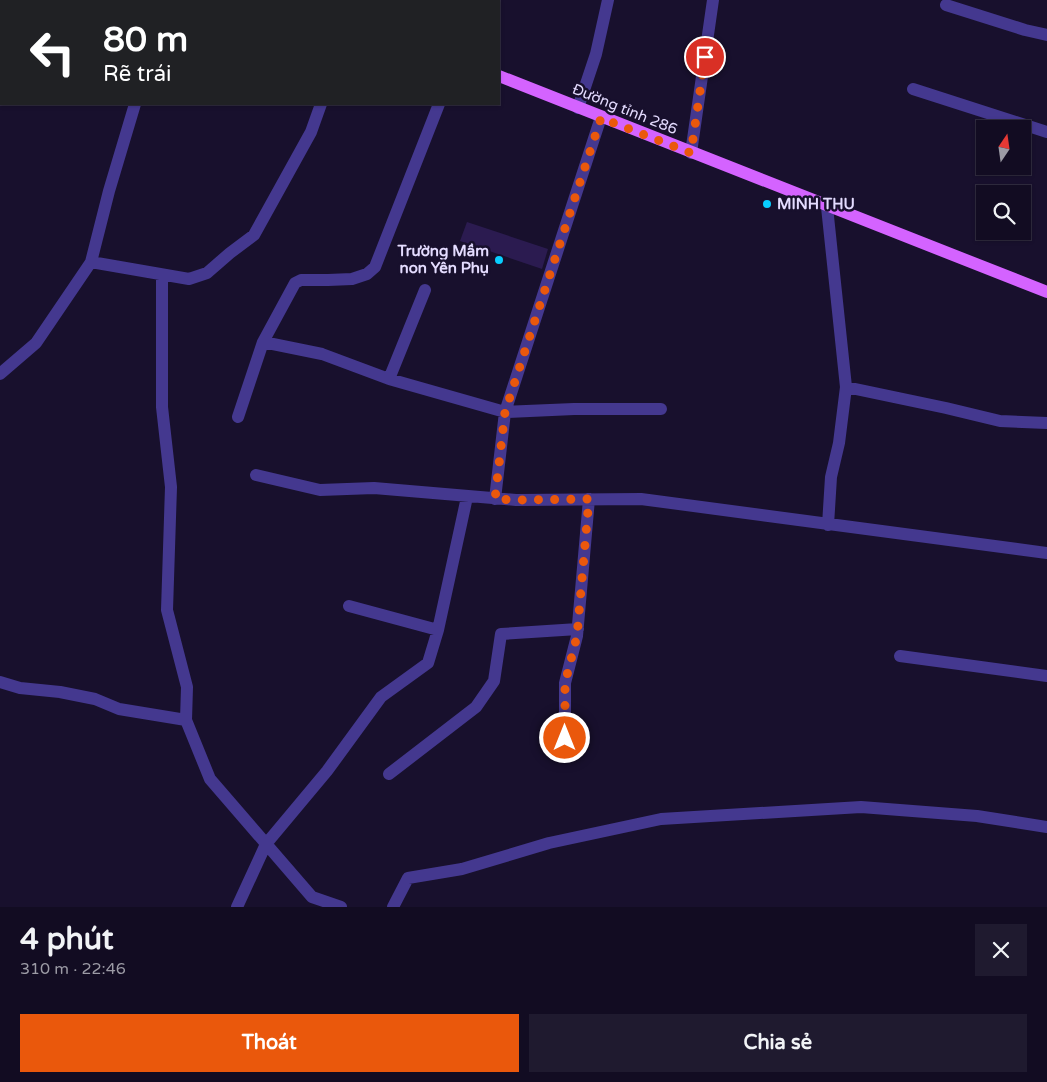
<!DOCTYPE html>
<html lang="vi">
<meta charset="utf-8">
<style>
:root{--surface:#120c22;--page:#1f1a2f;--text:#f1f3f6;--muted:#9c9ba5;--line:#312c40;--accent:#ea580c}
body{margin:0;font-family:"Varela Round",sans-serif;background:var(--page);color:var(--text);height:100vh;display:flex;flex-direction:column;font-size:19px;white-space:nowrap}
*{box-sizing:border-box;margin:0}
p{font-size:16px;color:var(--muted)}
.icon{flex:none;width:28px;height:28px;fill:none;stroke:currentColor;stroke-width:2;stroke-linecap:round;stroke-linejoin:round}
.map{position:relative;height:907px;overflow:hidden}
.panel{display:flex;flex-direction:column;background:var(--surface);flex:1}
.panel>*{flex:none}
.hud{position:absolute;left:0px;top:0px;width:500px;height:105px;box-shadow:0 1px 4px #0004,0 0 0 1px var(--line);background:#202124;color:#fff;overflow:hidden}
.needle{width:32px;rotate:13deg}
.fabs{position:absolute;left:976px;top:120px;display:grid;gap:10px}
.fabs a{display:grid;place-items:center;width:55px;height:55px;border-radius:0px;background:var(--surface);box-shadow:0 1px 4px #0004,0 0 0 1px var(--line);font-size:25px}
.pin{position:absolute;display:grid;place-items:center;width:42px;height:42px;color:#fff;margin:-21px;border:2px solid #fff;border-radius:50%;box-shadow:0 1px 5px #0007}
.me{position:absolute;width:55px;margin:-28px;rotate:0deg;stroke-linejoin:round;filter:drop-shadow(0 0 4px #0008)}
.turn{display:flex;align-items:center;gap:18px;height:105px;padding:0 20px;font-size:22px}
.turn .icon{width:65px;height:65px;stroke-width:2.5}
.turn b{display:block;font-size:35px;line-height:42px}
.round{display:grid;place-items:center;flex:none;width:52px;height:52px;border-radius:0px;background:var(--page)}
.head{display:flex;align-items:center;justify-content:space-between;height:85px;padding:0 20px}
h1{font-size:30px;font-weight:700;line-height:38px}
.button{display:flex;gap:10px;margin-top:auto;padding:10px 20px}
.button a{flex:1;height:58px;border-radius:0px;background:var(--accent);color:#fff;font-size:20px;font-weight:700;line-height:58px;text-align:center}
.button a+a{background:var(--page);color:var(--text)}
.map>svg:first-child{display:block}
.building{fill:#2b1b50}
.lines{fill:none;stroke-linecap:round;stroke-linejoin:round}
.minor{stroke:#44388f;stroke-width:12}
.primary{stroke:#d463ff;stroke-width:12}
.route{stroke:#ea580c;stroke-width:9;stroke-dasharray:0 16.2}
.poi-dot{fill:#08ceff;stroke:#18102d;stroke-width:2}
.labels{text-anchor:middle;stroke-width:5;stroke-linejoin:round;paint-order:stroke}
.street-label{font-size:15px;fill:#e4dcff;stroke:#18102d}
.poi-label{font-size:15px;font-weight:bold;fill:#e4dcff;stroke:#18102d;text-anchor:start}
</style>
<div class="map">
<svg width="1047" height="907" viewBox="0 0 1047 907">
<rect width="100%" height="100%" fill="#18102d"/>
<path class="building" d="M467 222 548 249 542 269 460 241Z"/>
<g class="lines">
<path class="minor" d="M161 1V0
M400 1V0
M946 5 1025 30 1047 35
M913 89 1047 132
M578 108 596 54 608 0
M691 153 713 0
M827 207 846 387 839 443 831 477 828 525
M91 262 189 279 207 273 230 253 254 235 311 132 321 104
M162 275V407L171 487 167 610 187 687 186 720 210 779 312 897 341 907
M263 342 295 283 301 280H328L352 279 367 274 375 267 439 104
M0 374 36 343 91 262 109 191 135 104
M389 379 425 290
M846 387 946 408 1000 421 1047 423
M238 417 263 342 322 354 389 379 505 412 574 409H661
M256 475 320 490 374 488 516 500 641 499 1047 553
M495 499 505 412 601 117
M349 606 438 630
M900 656 1047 676
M0 682 20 688 60 692 95 699 119 709 186 720
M565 756V683L577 636 589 499
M389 774 476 707 494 681 501 634 578 629
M237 907 266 844 327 771 381 697 428 663 438 630 467 497
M393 907 408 878 462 869 549 843 661 819 861 807 977 816 1047 827"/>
<path class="primary" d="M301 0 304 1
M499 76 1047 292"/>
</g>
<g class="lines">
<path class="route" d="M565 738V683L577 636 589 499 516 500 495 499 505 412 601 118 691 153 705 57"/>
</g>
<g class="poi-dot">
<circle cx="767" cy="204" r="5"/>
<circle cx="499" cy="260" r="5"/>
</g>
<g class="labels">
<g class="street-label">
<text transform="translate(625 109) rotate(22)" y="5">Đường tỉnh 286</text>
</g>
<g class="poi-label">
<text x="777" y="209">MINH THU</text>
<text x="489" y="256" text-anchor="end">Trường Mầm<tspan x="489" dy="17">non Yên Phụ</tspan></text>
</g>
</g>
</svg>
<div class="fabs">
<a><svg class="needle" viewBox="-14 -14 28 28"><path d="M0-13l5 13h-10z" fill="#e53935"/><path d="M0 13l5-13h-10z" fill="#9c9ba5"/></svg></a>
<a><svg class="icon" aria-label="search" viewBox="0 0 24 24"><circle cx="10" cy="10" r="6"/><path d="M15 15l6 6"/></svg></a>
</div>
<div class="pin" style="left:705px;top:57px;background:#d93025"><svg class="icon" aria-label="arrive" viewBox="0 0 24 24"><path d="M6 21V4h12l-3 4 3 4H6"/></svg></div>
<svg class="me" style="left:565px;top:738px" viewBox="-20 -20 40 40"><circle r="17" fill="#ea580c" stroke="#fff" stroke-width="3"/><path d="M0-11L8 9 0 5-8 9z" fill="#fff"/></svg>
<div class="hud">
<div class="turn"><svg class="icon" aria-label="left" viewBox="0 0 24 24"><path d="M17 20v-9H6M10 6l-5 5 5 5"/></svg><div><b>80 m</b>Rẽ trái</div></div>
</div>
</div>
<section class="panel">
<div class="head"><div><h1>4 phút</h1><p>310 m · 22:46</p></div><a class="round"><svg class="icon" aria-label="close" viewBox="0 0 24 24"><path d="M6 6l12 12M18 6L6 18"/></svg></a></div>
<div class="button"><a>Thoát</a><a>Chia sẻ</a></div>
</section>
